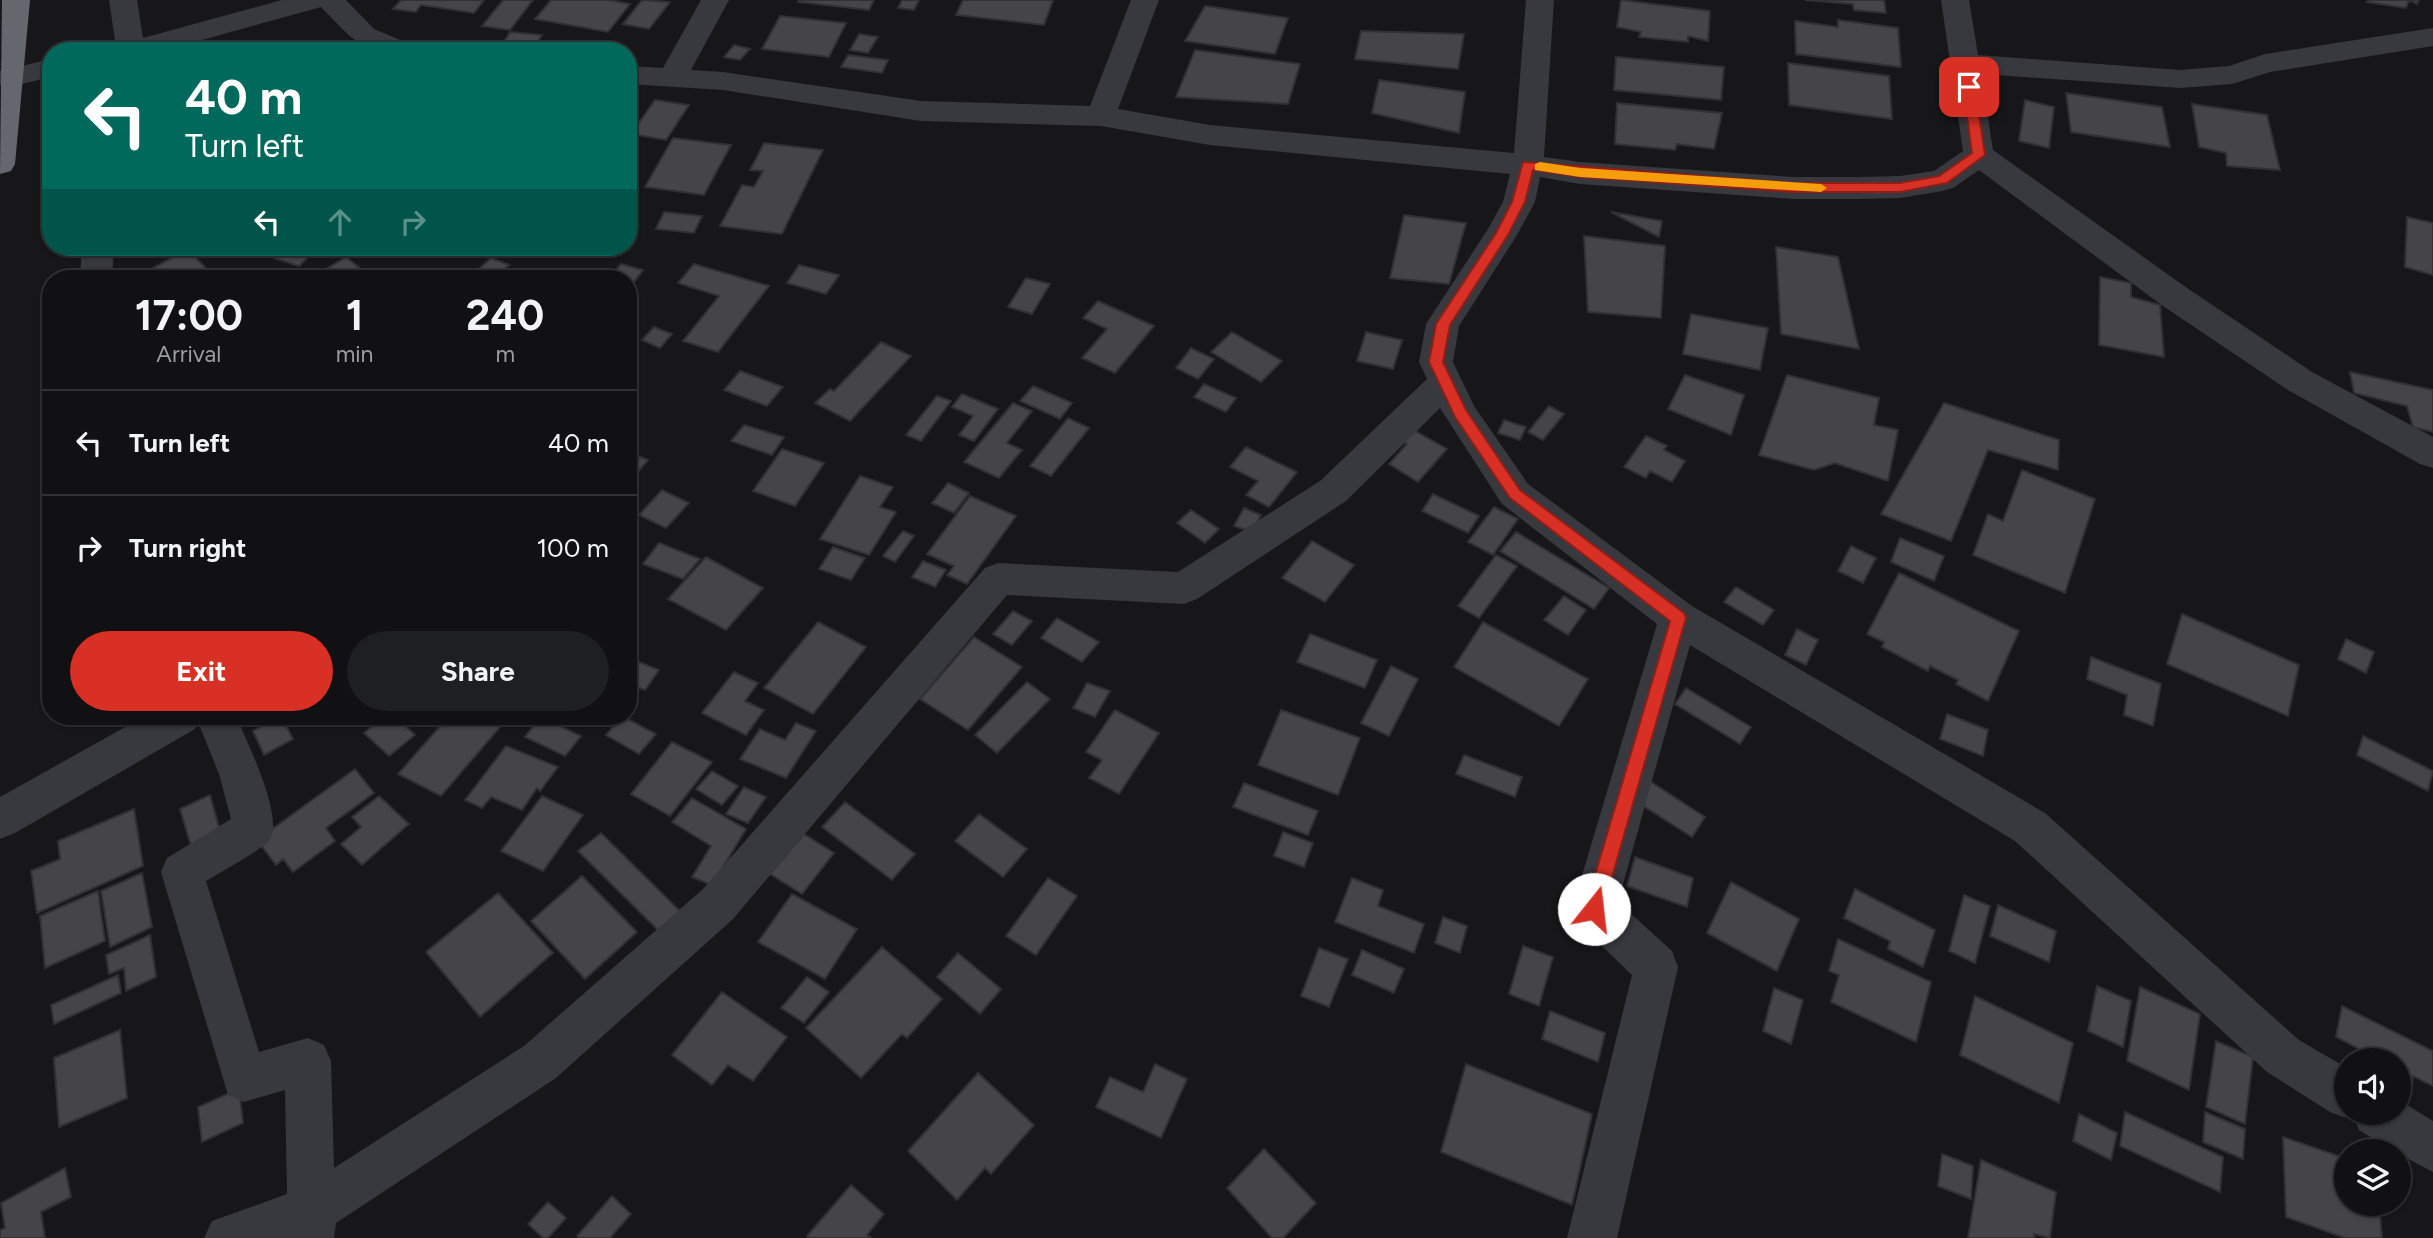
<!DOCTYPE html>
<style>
:root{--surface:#111113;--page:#1e1f21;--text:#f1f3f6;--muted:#9c9da0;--line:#303133;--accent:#d93025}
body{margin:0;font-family:Figtree,sans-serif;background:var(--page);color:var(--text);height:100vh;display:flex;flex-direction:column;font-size:26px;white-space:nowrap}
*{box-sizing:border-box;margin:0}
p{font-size:23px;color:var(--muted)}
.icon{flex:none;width:38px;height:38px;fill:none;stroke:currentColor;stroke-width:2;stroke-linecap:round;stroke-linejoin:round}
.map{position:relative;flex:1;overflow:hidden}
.panel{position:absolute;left:42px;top:270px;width:595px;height:455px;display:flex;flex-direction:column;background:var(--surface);border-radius:28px;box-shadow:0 2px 5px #0004,0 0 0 2px var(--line)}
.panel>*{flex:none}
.banner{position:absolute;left:42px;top:42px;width:595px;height:214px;border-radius:28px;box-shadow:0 2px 5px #0004,0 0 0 2px var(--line);background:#00695c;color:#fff;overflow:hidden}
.fabs{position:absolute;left:2334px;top:1048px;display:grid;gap:14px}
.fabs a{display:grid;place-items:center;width:77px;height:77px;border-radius:50%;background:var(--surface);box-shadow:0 2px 5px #0004,0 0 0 2px var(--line);font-size:35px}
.pin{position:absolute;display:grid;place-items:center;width:60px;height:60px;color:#fff;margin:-30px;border-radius:14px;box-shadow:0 4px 10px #0006}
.me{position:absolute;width:77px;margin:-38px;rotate:16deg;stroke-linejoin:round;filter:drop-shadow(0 0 5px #0008)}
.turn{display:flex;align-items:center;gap:24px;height:147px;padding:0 28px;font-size:32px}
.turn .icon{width:91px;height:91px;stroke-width:2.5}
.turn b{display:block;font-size:49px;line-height:60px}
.lanes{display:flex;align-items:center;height:66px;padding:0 28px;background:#0003;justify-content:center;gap:35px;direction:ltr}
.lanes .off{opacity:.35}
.eta{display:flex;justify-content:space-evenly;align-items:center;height:119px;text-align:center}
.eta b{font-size:42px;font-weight:700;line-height:49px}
.cta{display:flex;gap:14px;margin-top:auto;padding:14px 28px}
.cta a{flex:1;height:80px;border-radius:42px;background:var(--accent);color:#fff;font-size:28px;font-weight:700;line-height:80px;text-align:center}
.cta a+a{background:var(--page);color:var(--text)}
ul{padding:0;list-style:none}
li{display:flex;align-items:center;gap:21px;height:105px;padding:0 28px;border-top:2px solid var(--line)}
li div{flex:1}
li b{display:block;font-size:26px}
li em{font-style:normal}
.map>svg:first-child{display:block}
.building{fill:#444449;stroke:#313135;stroke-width:2}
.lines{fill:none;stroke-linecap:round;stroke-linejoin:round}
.street{fill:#38393e;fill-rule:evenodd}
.highway{fill:#65676f;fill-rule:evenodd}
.route{fill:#d93025;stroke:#8d1f18;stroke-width:2}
.slow{fill:#f59e0b}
</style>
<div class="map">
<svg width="2433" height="1238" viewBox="0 0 2433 1238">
<rect width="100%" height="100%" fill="#171719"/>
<path class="building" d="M401 0H484L474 13 421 5 416 12 393 9Z
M503 0H533L510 30 482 26Z
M551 0H609L630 4 608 32 535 19Z
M642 0 670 2 649 29 623 24Z
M799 0H874L869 10 798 2Z
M902 0H919L914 10 898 8Z
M963 0H1053L1044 25 956 15Z
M1621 0 1710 11 1708 41 1688 36V42L1639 37 1641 32 1617 27Z
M1805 0H1884L1886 13 1854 10 1853 4Z
M2372 0H2419L2417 4 2409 0 2406 8 2366 2Z
M1205 6 1288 18 1275 54 1185 41Z
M780 16 846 23 829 57 762 49Z
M1838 20 1898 28 1901 67 1796 54 1795 21 1838 27Z
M1361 31 1464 34 1458 69 1355 59Z
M510 32 542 35 531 51 500 48Z
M859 34 878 37 868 53 850 50Z
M734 45 750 49 740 60 724 57Z
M1195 50 1300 64 1288 104 1176 97Z
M848 55 888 60 882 73 841 67Z
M1616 57 1724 67 1721 100 1614 90Z
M1788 63 1889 76 1892 119 1789 105Z
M1379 80 1465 92 1459 133 1372 113Z
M2066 93 2162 107 2170 147 2071 132Z
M655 100 689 105 666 140 631 134Z
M2025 100 2054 107 2049 148 2019 141Z
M1617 103 1722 113 1714 149 1677 144 1675 150 1615 144Z
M2192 104 2267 115 2280 170 2227 166 2226 153 2199 147Z
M673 138 731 145 704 195 645 187Z
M764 143 823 150 782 234 720 226 742 185 754 187 763 171 750 170Z
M664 212 702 216 694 233 656 229Z
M1611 212 1662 221 1659 237Z
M1404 215 1466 223 1449 284 1390 278Z
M2407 217 2433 223V275L2405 267Z
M1584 236 1665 246 1661 318 1588 312Z
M254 247H318L299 266 250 250Z
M1776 247 1838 257 1859 349 1781 334Z
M188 249 215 278H149L144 273Z
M346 257 372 278H311Z
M491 258 509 265 495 278H469Z
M621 264 643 270 628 290V278H587L591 273 610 277Z
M694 264 769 286 718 352 683 341 719 296 678 283Z
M799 265 839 275 826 294 787 283Z
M2100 277 2131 283V297L2160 305 2164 357 2099 345Z
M1026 278 1050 284 1032 314 1008 307Z
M1098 301 1154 326 1115 373 1082 358 1107 329 1083 318Z
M1691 314 1768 328 1760 370 1683 354Z
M654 327 672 334 660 348 642 340Z
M1232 332 1282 361 1261 382 1211 352Z
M1366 332 1402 340 1393 369 1357 361Z
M881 342 911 356 850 421 815 403 830 389 834 391Z
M1191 348 1214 359 1198 379 1176 368Z
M740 371 783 387 767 406 724 390Z
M2350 372 2433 390V432L2413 427 2407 406 2354 393Z
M1685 375 1744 395 1731 435 1668 409Z
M1787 375 1879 398 1874 425 1898 430 1888 481 1835 463 1814 470 1759 455Z
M1204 384 1236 398 1226 412 1194 397Z
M1033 386 1072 403 1060 419 1020 401Z
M962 394 998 409 974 441 959 435 973 416 952 407Z
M937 396 951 401 921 441 906 435Z
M1013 403 1032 411 1007 443 1022 450 999 478 964 462Z
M1944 403 2059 440 2058 470 1988 450 1951 541 1881 514Z
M1549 406 1564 414 1543 440 1528 432Z
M1068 418 1089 428 1051 476 1030 466Z
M1504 420 1526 427 1520 440 1498 433Z
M744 425 784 437 772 455 731 441Z
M1412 429 1447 449 1418 482 1389 464 1407 444 1401 440Z
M1646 436 1667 446 1664 450 1685 461 1672 482 1650 471 1646 478 1624 467Z
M1246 447 1297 472 1269 507 1246 495 1258 481 1230 467Z
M782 449 824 463 795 506 753 491Z
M628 452 648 460 628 484Z
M2022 470 2095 499 2065 593 1973 555 1988 514 2003 521Z
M860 476 893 487 880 507 896 512 869 555 820 539Z
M948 483 969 493 954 513 932 503Z
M662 490 689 503 666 528 639 515Z
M1433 494 1479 516 1468 533 1422 511Z
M970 496 1016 516 967 584 947 575 954 566 927 554Z
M1494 507 1518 519 1493 555 1468 542Z
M1244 508 1261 515 1252 532 1234 526Z
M1191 510 1219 529 1205 543 1177 523Z
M903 531 914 536 895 562 883 556Z
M1516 532 1609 588 1594 609 1500 551Z
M1900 538 1944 556 1934 581 1891 562Z
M1312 541 1354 565 1325 602 1282 578Z
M659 543 700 559 683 579 643 564Z
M1851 546 1876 558 1863 583 1838 571Z
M833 547 865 558 851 580 819 569Z
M1496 555 1517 566 1479 618 1458 606Z
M706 557 763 588 726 630 668 599Z
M923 561 946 570 935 587 912 577Z
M1899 573 2019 631 1988 701 1956 684 1958 680 1930 666 1928 671 1882 647 1884 642 1867 634Z
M1736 587 1774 610 1763 625 1724 602Z
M1564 596 1586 610 1568 635 1544 620Z
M1013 611 1032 621 1012 645 993 634Z
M2182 614 2299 665 2288 716 2167 664Z
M1057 618 1099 642 1082 662 1041 638Z
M818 622 866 647 813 714 764 688Z
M1483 622 1588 679 1559 726 1454 667Z
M1797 629 1818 640 1806 665 1785 655Z
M1310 634 1377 660 1365 688 1297 662Z
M974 637 1022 667 968 730 920 699Z
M2346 639 2374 652 2366 673 2338 659Z
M2091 657 2161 684 2153 726 2124 715 2127 695 2087 679Z
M639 662 659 670 645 690 628 684V677Z
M1391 666 1418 679 1389 736 1361 723Z
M734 672 758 683 745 701 764 710 746 735 702 713Z
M1027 682 1050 699 997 753 975 735Z
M1087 683 1110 691 1095 717 1073 708Z
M1686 688 1751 727 1740 744 1675 704Z
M1115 710 1159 733 1119 794 1089 778 1102 760 1086 752Z
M1281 710 1360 738 1338 795 1258 765Z
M1947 714 1988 730 1983 756 1940 739Z
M281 716 293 739 264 755 253 731Z
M385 716H395L415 735 389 756 364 733Z
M449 716H497L506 720 441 796 398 774Z
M622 716 656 734 639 754 606 735Z
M541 717 581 736 565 756 525 737Z
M796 723 816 731 786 778 740 759 760 729 785 740Z
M2363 736 2433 771 2428 791 2357 755Z
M672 742 712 762 670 816 631 794Z
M506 746 558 767 540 791 537 788 522 810 491 797 482 808 465 800Z
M1464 755 1522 777 1515 797 1456 774Z
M355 769 374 793 326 828 335 841 293 872 283 859 276 865 257 840Z
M712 771 738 786 722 805 696 789Z
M1645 778 1705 817 1692 837 1631 798Z
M1244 783 1318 811 1308 835 1233 807Z
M744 787 766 797 748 823 726 814Z
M210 795 220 831 191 846 180 809Z
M379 796 409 824 362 865 341 844 361 827 352 817Z
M542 796 583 815 543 871 501 851Z
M692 798 746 829 712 885 692 877 711 846 672 822Z
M845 802 915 854 892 880 822 827Z
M134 809 143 866 37 913 31 871 60 859 58 841Z
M979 814 1027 849 1003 877 955 841Z
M1283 832 1313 843 1304 867 1274 856Z
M601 833 685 916 664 936 578 851Z
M804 834 834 853 802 894 770 874Z
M1635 857 1693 878 1687 907 1627 886Z
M142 873 152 927 110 947 101 891Z
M582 876 637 932 585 979 531 921Z
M1048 878 1077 896 1036 955 1006 936Z
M1352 878 1383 890 1378 906 1424 924 1414 953 1335 922Z
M1731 882 1799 919 1777 971 1707 933Z
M1855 889 1935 930 1923 967 1888 949 1890 941 1844 918Z
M98 891 105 941 45 968 40 916Z
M498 893 553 953 480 1017 426 952Z
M792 894 857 929 825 979 758 942Z
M1964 895 1990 906 1975 963 1949 951Z
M1998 905 2056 931 2049 962 1990 936Z
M1443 917 1467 926 1460 953 1435 943Z
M150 935 156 977 126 991 124 968 109 974 106 955Z
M1838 939 1931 982 1916 1042 1831 1002 1839 975 1829 971Z
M1523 946 1553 957 1539 1006 1509 994Z
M882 947 942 999 907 1038 902 1034 861 1078 806 1028Z
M1319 948 1348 959 1329 1007 1301 996Z
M1362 950 1404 969 1394 993 1352 975Z
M958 953 1001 989 980 1014 937 977Z
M118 975 121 993 54 1024 51 1005Z
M807 977 829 992 804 1023 781 1008Z
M2097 986 2131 1001 2123 1047 2088 1031Z
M2140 987 2200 1014 2189 1090 2127 1061Z
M1774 988 1803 1000 1791 1044 1763 1031Z
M722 992 787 1037 753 1081 728 1065 712 1085 672 1055Z
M1975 996 2073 1043 2059 1103 1960 1055Z
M2342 1006 2433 1051V1086L2413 1076 2412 1086 2399 1080V1060H2368L2369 1054 2336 1037Z
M1550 1011 1605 1033 1598 1062 1542 1039Z
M120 1030 127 1098 59 1127 54 1058Z
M2216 1041 2253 1057 2245 1124 2206 1107Z
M1155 1064 1187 1079 1161 1138 1096 1107 1110 1077 1143 1092Z
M1466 1064 1592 1114 1572 1205 1441 1152Z
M978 1073 1034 1125 991 1174 985 1168 957 1200 908 1151Z
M239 1089 243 1123 202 1142 198 1107Z
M2125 1112 2223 1157 2220 1192 2120 1146Z
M2205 1112 2245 1129 2243 1159 2203 1142Z
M2079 1114 2117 1133 2111 1160 2073 1141Z
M2283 1137 2347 1159V1204H2379L2382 1238H2345L2286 1217Z
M1264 1149 1316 1203 1283 1238H1272L1227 1188Z
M1942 1154 1973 1166 1971 1199 1938 1186Z
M1981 1160 2056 1192 2050 1238 2034 1234V1238H1968Z
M65 1168 71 1197 41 1212 45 1238H0V1230L5 1228 1 1203Z
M851 1185 884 1214 867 1235 871 1238H809L807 1236Z
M612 1196 631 1214 610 1238H579L577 1236Z
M548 1202 566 1218 548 1238H543L528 1224Z"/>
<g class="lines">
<path class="street" d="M109 0H137L143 38 282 0H346L374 29 412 45 416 51C359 51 360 47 321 7L162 51H114L116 47Z
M701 0H729L691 70 723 72 921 101 1090 106 1131 0H1159L1118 109 1210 125 1514 153 1526 0H1554L1544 157 1580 162 1794 177H1857L1900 176 1934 171 1963 151 1941 0H1969L1978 55 2180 70 2229 66 2265 54 2433 28V46L2270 72 2232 84 2180 88 1981 74 1993 150 2187 288 2312 372 2433 437V468L2420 464 2288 390 2163 306 1979 170 1953 188 1942 191 1900 198 1857 199H1794L1580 184 1540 177 1535 202 1517 235 1459 326 1453 362 1474 406 1528 484 1692 606 2045 813 2299 1040 2347 1068V1113H2399V1100L2433 1121V1172L2399 1154V1152H2395L2359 1130 2354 1116 2347 1118 2330 1112 2267 1072 2015 841 1690 645 1618 902 1672 951 1678 967 1617 1238H1567L1632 975 1579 924 1572 909 1657 624 1502 504 1440 408 1346 501 1197 599 1184 604 1007 595 733 919 556 1078 336 1223 334 1238H204L212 1221 287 1194 285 1090 244 1102 228 1095 161 872 167 858 231 819 219 774 198 722 195 729 15 833 0 839V797L145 716H236C246 740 284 816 270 839 264 849 219 873 206 881L259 1052 308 1038 324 1045 331 1061 334 1168 524 1046 703 889 985 568 998 563 1178 572 1320 481 1427 379 1419 362 1426 324 1488 229 1503 202 1510 174 1210 145 1101 126 921 121 723 90 628 84V66L663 68Z
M51 59V77L9 87 0 85V71Z
M82 247H114L112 278H80Z"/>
<path class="highway" d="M2 0H30L15 164 11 171 0 174Z"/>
</g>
<path class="route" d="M1969 83 1975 87 1985 155 1947 183 1900 192H1794L1580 177 1533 170 1525 202 1508 235 1450 325 1443 362 1466 410 1520 490 1684 613 1686 618 1603 909 1601 915 1594 918 1588 915 1585 909 1670 621 1510 498 1455 417 1429 362 1436 324 1496 233 1512 202 1523 162 1794 183H1900L1939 176 1972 153 1963 87Z"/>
<path class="slow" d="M1540 162 1580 168 1821 184 1827 188 1821 192 1580 177 1535 170V164Z"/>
</svg>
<div class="fabs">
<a><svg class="icon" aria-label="sound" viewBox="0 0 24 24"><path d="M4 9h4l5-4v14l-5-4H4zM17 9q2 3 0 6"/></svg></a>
<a><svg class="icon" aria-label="layers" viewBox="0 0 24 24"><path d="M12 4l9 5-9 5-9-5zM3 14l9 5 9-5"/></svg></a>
</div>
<div class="pin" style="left:1969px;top:87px;background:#d93025"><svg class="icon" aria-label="arrive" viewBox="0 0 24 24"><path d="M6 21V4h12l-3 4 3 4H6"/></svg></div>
<svg class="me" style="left:1594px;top:909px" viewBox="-20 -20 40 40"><circle r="19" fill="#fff"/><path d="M0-13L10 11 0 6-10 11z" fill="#d93025"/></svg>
<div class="banner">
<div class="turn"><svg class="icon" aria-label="left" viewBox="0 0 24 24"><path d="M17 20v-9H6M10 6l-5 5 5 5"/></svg><div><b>40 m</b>Turn left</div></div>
<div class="lanes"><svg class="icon" aria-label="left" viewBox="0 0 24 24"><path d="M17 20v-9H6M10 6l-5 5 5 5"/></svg><svg class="icon off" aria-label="ahead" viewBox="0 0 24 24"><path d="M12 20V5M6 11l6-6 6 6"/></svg><svg class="icon off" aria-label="right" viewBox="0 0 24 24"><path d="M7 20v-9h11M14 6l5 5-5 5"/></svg></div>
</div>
<section class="panel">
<div class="eta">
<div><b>17:00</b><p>Arrival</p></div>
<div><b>1</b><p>min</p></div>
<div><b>240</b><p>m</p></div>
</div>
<ul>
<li><svg class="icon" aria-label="left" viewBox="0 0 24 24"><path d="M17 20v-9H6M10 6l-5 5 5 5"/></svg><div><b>Turn left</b></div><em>40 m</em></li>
<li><svg class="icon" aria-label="right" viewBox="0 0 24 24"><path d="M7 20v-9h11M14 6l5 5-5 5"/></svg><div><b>Turn right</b></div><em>100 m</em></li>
</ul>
<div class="cta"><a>Exit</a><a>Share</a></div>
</section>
</div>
